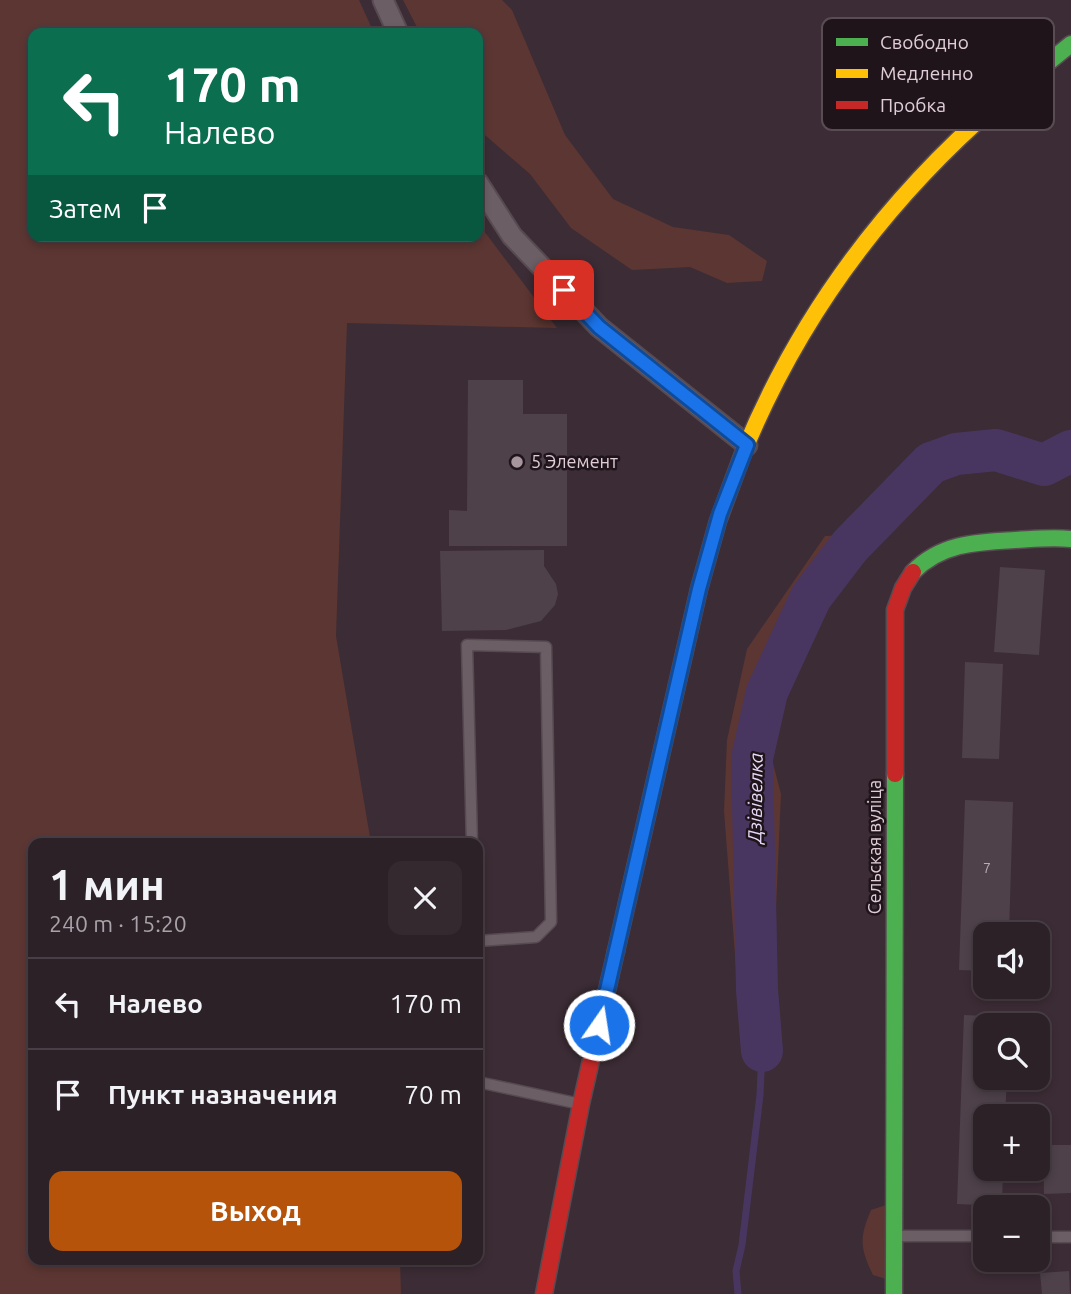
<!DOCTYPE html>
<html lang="ru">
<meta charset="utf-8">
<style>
:root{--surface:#2d2128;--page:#352930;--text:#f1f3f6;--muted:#a7a3a8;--line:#483e45;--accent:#b45309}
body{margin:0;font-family:Ubuntu,sans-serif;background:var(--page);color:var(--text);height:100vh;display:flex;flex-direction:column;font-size:26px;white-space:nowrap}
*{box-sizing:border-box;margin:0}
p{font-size:23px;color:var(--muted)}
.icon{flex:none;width:38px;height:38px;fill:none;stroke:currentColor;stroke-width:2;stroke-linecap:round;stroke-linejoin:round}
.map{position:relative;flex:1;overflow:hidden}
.drawer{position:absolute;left:28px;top:838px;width:455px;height:427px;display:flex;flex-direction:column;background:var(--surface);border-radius:14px;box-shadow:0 4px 10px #0003,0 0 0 2px var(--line)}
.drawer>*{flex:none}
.guide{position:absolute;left:28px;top:28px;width:455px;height:214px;border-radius:14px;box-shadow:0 4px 10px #0003,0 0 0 2px var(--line);background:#0b6e4f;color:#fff;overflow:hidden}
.buttons{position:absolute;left:973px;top:922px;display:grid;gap:14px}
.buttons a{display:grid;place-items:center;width:77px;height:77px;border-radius:14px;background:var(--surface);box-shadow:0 4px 10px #0003,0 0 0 2px var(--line);font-size:35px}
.pin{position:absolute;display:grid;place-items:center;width:60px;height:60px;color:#fff;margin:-30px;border-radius:14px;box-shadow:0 4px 10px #0006}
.me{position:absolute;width:77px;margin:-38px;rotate:13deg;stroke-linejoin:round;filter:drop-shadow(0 0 5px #0008)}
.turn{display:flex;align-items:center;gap:24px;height:147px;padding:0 21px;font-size:32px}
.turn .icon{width:91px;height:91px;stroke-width:2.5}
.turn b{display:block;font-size:49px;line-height:60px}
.then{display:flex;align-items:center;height:66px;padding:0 21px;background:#0003;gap:14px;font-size:26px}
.round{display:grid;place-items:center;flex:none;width:74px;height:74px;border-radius:14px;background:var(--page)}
.summary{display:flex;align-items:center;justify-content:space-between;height:119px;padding:0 21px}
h1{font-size:42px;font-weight:600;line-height:52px}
.cta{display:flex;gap:14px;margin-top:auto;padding:14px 21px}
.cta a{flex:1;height:80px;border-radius:14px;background:var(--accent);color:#fff;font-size:28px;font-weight:600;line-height:80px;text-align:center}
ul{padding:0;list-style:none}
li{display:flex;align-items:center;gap:21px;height:91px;padding:0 21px;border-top:2px solid var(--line)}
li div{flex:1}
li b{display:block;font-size:26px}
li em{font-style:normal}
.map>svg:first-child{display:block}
.green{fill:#5c3632}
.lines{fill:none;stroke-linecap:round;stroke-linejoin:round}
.stream{stroke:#493660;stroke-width:7}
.river{stroke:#493660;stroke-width:42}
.building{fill:#4e414a}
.lane-casing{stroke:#574a51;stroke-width:13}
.street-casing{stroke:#574a51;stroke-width:23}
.fast-casing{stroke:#574a51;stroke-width:19}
.slow-casing{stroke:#574a51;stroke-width:19}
.jam-casing{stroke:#574a51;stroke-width:19}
.lane{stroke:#6b5e65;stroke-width:10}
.street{stroke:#6b5e65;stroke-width:19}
.fast{stroke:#4caf50;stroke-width:16}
.slow{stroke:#ffc107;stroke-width:16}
.jam{stroke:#c62828;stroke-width:16}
.route-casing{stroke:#114b97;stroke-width:18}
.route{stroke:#1a73e8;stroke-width:12}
.poi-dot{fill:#a7959e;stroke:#20141b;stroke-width:2.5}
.labels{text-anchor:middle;stroke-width:5;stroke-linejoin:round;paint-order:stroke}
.number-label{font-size:14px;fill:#bcaab4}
.poi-label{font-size:18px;fill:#e0cdd7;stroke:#20141b;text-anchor:start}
.street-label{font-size:18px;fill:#e0cdd7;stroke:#20141b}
.water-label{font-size:19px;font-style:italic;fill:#e4d9f7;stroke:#20141b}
.key{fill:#20141b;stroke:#5a4c53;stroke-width:2}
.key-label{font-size:19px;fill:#e0cdd7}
</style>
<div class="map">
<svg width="1071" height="1294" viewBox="0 0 1071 1294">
<rect width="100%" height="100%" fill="#3c2c35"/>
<path class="green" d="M0 0H359L374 33H33V236H478V223L557 328 347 323 336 636 371 843 33 844V1260H400L401 1294H0Z
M403 0H502L512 10 565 135 613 199 673 227 729 235 767 261 762 281 727 283 690 267 632 270 571 228 530 174 478 129V33H420Z
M849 535 851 562 790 674 769 748 781 794 771 1024 762 1051 742 1046 724 811 727 740 747 649 825 536Z
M889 1204V1280L873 1275C860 1248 859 1238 871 1210Z"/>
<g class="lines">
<path class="stream" d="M738 1294 736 1271 742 1245 760 1095 762 1051"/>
<path class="river" d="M762 1051 757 990 752 758 767 692 811 597 850 546 931 463 956 454 996 450 1044 465 1071 451"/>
</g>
<path class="building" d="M468 380H523V414H567V546H449V510L467 511Z
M544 550V566L556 584 558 594 555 605 541 621 506 630 442 631 440 551Z
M1000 567 1045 570 1039 655 994 652Z
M965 662 1003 664 999 759 962 758Z
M965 800 1013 802 1009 934H985V971L959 970Z
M964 1015 1009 1017 1008 1026H985V1078H1007L1005 1116H985V1169H1003L1002 1206 957 1204Z
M1043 1145H1071V1193L1044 1194Z
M1069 1271 1070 1294H1042L1040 1273Z"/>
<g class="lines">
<defs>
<path id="lane" d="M472 844 467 645 546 647 551 922 536 937 478 941
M478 1082 580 1104
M895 1236H985
M1038 1237H1071"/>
<path id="street" d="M383 0 398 33
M478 183 512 236 599 327 747 445"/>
<path id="fast" d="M998 103 1071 44
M913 572C941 543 977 542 1015 540 1034 539 1052 537 1071 539
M616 951 699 589 718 521 744 451
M894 1294 895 774"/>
<path id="slow" d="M744 451C800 315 887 199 998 103"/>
<path id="jam" d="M895 774V610L903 588 913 572
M544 1294 581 1104 616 951"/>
</defs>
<use href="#lane" class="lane-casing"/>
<use href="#street" class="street-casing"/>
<use href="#fast" class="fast-casing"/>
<use href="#slow" class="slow-casing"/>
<use href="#jam" class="jam-casing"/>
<use href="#lane" class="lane"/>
<use href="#street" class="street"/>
<use href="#fast" class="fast"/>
<use href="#slow" class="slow"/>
<use href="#jam" class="jam"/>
</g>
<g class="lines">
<defs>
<path id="route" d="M564 290 599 327 747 445 720 514 699 589 599 1025"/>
</defs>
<use href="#route" class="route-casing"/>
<use href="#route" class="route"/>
</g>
<circle class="poi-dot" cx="517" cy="462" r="7"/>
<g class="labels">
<g class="number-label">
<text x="987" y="873">7</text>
</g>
<g class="poi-label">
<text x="531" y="468">5 Элемент</text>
</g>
<g class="street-label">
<text transform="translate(875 847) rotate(-90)" y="6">Сельская вуліца</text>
</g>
<g class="water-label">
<text transform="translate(755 798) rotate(-89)" y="7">Дзівівелка</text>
</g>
</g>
<rect x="822" y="18" width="232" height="112" rx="10" class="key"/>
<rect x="836" y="38" width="32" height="8" fill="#4caf50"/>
<rect x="836" y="69" width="32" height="9" fill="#ffc107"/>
<rect x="836" y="101" width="32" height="8" fill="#c62828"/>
<g class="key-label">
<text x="880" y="49">Свободно</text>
<text x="880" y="80">Медленно</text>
<text x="880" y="112">Пробка</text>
</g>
</svg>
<div class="buttons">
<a><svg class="icon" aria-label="sound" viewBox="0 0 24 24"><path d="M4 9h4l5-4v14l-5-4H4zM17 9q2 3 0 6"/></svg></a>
<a><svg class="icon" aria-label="search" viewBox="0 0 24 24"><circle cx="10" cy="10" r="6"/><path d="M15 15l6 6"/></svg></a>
<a>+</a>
<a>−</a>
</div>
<div class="pin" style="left:564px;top:290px;background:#d93025"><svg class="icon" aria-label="arrive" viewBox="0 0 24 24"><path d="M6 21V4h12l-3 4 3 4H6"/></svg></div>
<svg class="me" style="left:599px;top:1025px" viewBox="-20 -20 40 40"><circle r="17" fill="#1a73e8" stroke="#fff" stroke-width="3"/><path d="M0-11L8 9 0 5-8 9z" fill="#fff"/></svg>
<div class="guide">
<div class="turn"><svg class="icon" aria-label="left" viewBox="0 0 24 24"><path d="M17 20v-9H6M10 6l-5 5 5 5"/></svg><div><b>170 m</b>Налево</div></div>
<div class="then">Затем<svg class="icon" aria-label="arrive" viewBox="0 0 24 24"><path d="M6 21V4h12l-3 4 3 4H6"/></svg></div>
</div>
<section class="drawer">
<div class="summary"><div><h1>1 мин</h1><p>240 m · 15:20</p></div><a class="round"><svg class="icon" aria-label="close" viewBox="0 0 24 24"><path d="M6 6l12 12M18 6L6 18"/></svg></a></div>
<ul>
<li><svg class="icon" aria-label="left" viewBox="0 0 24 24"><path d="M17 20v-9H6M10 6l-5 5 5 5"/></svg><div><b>Налево</b></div><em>170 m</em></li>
<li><svg class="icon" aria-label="arrive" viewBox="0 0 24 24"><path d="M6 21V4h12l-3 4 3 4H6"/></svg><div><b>Пункт назначения</b></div><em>70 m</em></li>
</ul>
<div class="cta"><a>Выход</a></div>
</section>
</div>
